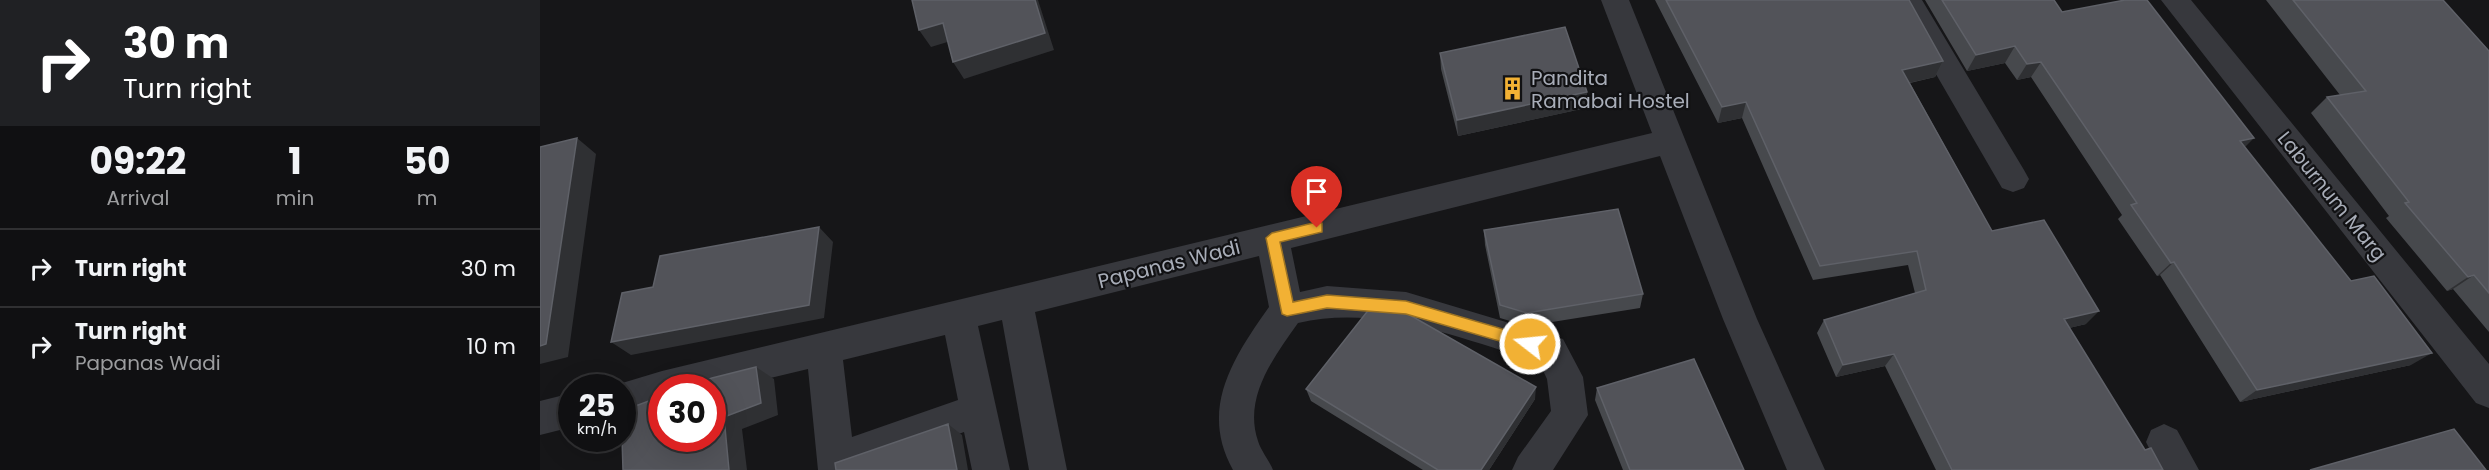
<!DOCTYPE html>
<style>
:root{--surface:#101012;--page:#19191b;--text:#f1f3f6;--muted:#9c9d9f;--line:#303032}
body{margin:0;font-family:Poppins,sans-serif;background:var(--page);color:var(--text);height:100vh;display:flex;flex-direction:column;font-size:22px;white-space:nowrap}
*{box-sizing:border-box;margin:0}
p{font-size:20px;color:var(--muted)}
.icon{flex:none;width:33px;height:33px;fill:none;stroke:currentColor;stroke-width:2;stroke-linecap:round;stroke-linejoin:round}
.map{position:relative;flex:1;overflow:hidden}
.sheet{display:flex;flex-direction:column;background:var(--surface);width:540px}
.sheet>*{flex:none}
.banner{background:#202124;color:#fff;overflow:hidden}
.speed{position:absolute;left:18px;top:374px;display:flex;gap:12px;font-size:30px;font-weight:700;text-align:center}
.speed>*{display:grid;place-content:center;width:78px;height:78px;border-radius:50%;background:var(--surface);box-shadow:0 6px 24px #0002,0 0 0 2px var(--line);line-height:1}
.speed small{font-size:15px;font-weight:400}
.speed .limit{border:9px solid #d22;background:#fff;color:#111}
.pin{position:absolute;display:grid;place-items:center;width:51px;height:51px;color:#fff;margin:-62px -26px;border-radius:50% 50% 50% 0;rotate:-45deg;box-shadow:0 0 6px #0007}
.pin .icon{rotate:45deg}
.me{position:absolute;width:66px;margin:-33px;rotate:286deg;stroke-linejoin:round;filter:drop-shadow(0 0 4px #0008)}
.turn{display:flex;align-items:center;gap:21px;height:126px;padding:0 24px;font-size:27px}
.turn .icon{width:78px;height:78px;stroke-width:2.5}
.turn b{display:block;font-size:42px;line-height:51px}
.eta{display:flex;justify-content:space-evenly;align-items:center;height:102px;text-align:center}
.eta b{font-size:36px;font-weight:700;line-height:42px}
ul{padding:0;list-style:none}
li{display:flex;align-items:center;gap:18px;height:78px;padding:0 24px;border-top:2px solid var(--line)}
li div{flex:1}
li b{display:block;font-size:22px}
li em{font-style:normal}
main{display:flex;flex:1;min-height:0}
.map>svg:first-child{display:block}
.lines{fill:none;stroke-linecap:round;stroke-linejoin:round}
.minor{fill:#37383d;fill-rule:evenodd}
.wall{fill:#47494d}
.shaded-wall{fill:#2f3033}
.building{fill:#525359;stroke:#5f6168;stroke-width:1.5}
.route{fill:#f2b134;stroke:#9d7322;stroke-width:1.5}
.labels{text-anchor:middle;stroke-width:4.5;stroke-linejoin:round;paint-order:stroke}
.poi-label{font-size:20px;fill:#a8adb8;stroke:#111113;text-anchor:start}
.street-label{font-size:20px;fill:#a8adb8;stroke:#111113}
</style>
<main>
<section class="sheet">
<div class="banner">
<div class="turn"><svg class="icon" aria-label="right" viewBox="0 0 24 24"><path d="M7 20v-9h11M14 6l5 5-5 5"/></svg><div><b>30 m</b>Turn right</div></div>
</div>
<div class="eta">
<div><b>09:22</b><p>Arrival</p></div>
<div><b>1</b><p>min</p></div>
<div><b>50</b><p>m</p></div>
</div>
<ul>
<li><svg class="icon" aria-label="right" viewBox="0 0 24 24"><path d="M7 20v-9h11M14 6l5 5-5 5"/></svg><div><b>Turn right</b></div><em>30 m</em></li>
<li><svg class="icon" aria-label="right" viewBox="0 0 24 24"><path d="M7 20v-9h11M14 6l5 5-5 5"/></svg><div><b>Turn right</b><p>Papanas Wadi</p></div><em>10 m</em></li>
</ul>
</section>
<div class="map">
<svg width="1949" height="470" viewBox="0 0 1949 470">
<rect width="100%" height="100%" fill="#161618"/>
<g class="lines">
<path class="minor" d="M1061 0H1089L1217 319 1285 470H1247L1183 319 1120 156 751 248 760 292 787 286 866 292 1023 339 1043 377 1048 415 1013 470H972L978 457 1011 411 1007 379 999 362C921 339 840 304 758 323 734 357 703 397 718 441 721 451 729 460 733 470H693C659 409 693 358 729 307L719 256 495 312 527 470H489L462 320 438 326 470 470H432L424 432 320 470H278L268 369 172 392V387H122V405L82 415V387H69L122 371 1112 133ZM405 335 418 400 312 437 303 360Z
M1353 0H1382L1484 170 1489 179 1484 188 1473 192 1462 188Z
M1621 0H1651L1949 364V408L1936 403Z
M32 393V427L0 435V401Z
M1624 424 1637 430 1659 470H1620L1606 442 1611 430Z"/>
</g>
<path class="wall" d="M1115 0H1369L1403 61 1395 77 1370 83 1452 231 1546 324 1529 328 1605 450 1623 470H1396L1345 366 1296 377 1277 333 1284 320 1375 293 1368 265 1273 280 1202 118 1178 123Z
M1385 0H1514L1522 12 1705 147 1871 365 1700 402 1620 275 1617 276 1578 219 1582 215 1491 77 1477 80 1465 63 1427 71Z
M1726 0H1903L1949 51V332L1913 289 1907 291 1846 218 1849 216 1771 113 1787 97 1800 95Z
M900 53 1047 92 1046 108 918 136 901 69Z
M944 230 1103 294 1100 308 987 326 960 318 945 245Z
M1057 388 1204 470H1083L1055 400Z
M766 389 995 399 949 470H883L771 401Z"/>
<path class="shaded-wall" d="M495 0H498L514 50 424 79 413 62Z
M403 23 414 40 391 47 379 30Z
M1475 46 1465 63 1427 71 1436 55Z
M1403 61 1395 77 1355 86 1362 70Z
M1501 62 1491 77 1477 80 1487 64Z
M1047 92 1046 108 918 136 917 120Z
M1206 102 1202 118 1178 123 1182 107Z
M37 138 56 154 28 357 0 364V346Z
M1714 138 1699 153 1700 141Z
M279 227 293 242 284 318 91 355 71 342Z
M1634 262 1620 275 1617 276 1631 263Z
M1934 275 1913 289 1907 291 1928 277Z
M1559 311 1546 324 1512 332 1524 319Z
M1892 353 1871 365 1700 402 1717 390Z
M1354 354 1345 366 1296 377 1303 365Z
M216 367 234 379 238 415 202 429 207 470H189L184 417Z
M996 387 995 399 949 470H941Z
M408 424 422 435 428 470H417Z"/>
<path class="building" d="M372 0H495L505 33 413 62 403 23 379 30Z
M1126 0H1369L1403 61 1362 70 1452 231 1504 220 1559 311 1524 319 1605 450 1611 448 1623 470H1412L1354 354 1303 365 1284 320 1386 290 1377 251 1280 266 1206 102 1182 107Z
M1402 0H1514L1522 12 1585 0H1607L1714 138 1700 141 1811 281 1834 276 1892 353 1717 390 1634 262 1631 263 1591 205 1597 203 1501 62 1487 64 1475 46 1436 55Z
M1753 0H1903L1949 51V293L1934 275 1928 277 1865 203 1869 202 1787 97 1826 91Z
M1025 27 1047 92 917 120 900 53Z
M37 138 6 344 0 346V147Z
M1078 209 1103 294 987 313 960 305 944 230Z
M279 227 269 305 71 342 82 293 113 287 120 256Z
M830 308 868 314 996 387 941 470H898L766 389Z
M1154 359 1204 470H1090L1057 388Z
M216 367 221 403 184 417 189 470H83L82 438V411L122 396V438H172V387H147L172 378Z
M408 424 417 470H296L295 463Z
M1914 429 1946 470H1770Z"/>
<path class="route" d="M777 222 782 223V232L740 242 753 302 787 295 866 301 990 337 995 339 997 344 995 348 990 350 866 314 787 308 747 316 742 314 726 238 732 233Z"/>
<defs>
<symbol id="building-bare" viewBox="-9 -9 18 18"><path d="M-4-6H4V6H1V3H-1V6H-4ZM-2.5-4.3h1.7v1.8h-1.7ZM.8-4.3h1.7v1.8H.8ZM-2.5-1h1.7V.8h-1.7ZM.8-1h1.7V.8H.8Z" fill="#f2b134" stroke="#111113" stroke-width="2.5" paint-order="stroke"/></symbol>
</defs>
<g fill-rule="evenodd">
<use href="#building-bare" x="956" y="72" width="33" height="33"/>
</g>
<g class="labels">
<g class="poi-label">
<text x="991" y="85">Pandita<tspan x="991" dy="23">Ramabai Hostel</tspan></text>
</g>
<g class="street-label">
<text transform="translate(1792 196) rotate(51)" y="7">Laburnum Marg</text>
<text transform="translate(629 264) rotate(-14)" y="7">Papanas Wadi</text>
</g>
</g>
</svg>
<div class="speed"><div>25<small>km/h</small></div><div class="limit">30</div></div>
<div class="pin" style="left:777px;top:228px;background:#d93025"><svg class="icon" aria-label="arrive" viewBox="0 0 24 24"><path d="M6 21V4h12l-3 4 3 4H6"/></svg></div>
<svg class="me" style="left:990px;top:344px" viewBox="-20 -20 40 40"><circle r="17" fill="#f2b134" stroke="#fff" stroke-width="3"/><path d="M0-11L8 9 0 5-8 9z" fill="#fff"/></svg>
</div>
</main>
